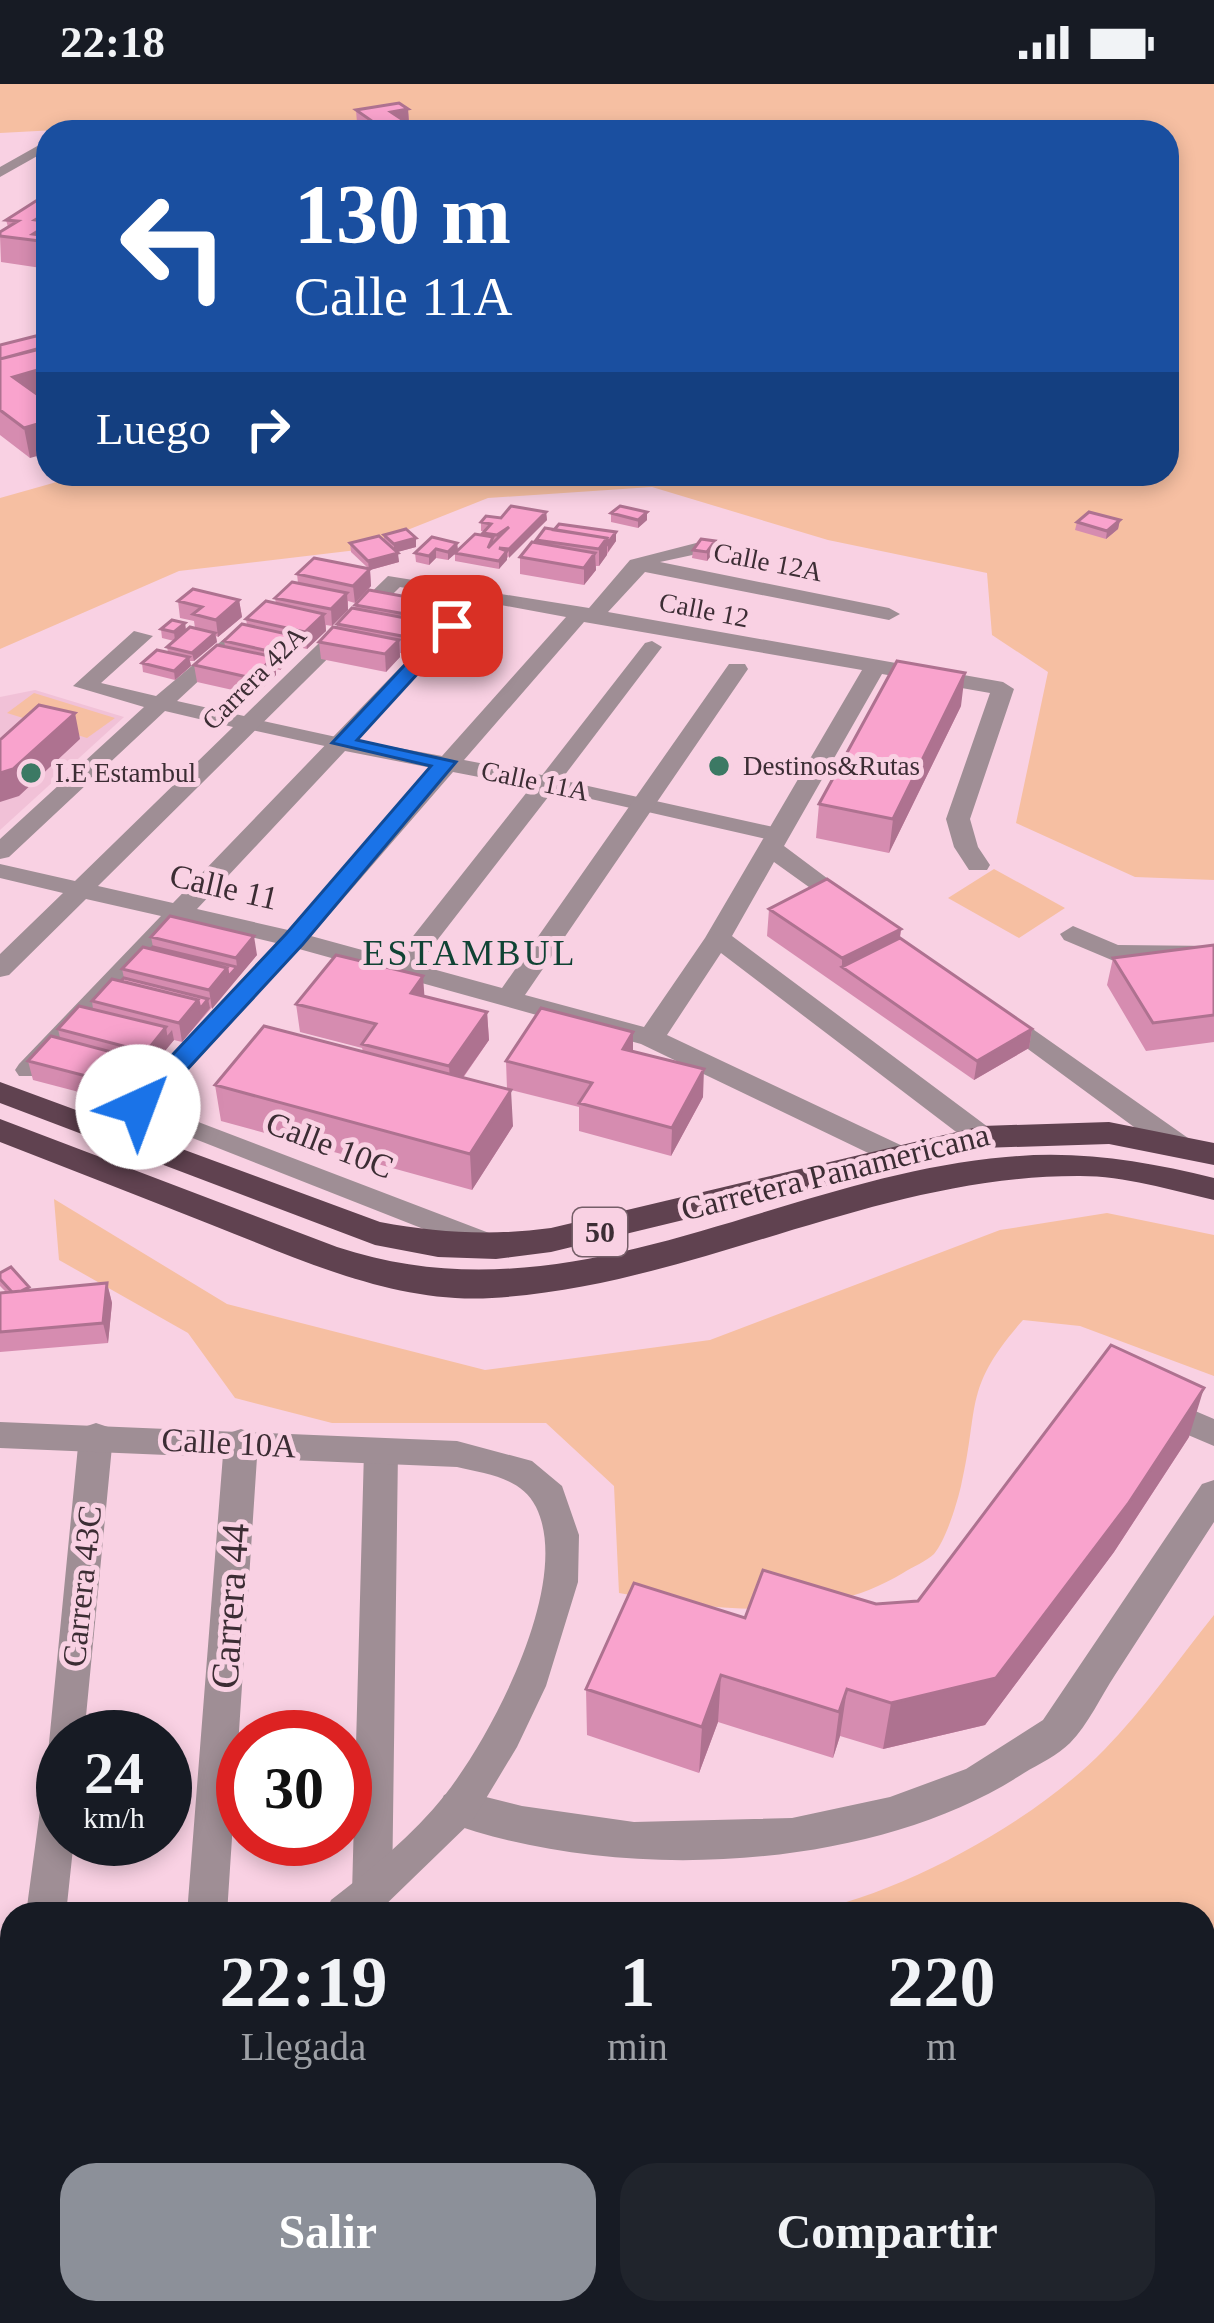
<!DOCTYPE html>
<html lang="es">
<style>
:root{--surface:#171b24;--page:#20242c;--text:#f1f3f6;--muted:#9ea1a6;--accent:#8c9099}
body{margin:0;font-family:Georgia,serif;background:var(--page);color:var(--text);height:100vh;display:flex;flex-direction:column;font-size:45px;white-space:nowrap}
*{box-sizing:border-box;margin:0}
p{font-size:39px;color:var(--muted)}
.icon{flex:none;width:66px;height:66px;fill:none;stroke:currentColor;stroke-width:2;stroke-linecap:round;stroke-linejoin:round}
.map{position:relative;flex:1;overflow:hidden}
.drawer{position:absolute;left:0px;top:1818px;width:1215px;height:423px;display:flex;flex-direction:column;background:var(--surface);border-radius:36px 36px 0 0;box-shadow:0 6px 18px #0003}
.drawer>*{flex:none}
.hud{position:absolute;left:36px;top:36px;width:1143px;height:366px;border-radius:36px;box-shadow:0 6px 18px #0003;background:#1a4fa0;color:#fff;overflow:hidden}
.speed{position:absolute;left:36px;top:1626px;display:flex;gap:24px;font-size:60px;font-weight:700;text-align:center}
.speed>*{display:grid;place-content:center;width:156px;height:156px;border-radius:50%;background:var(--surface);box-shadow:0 6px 18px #0003;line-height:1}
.speed small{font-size:30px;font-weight:400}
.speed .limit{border:18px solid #d22;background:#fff;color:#111}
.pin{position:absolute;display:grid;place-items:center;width:102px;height:102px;color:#fff;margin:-51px;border-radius:24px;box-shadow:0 6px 18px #0006}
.me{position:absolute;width:132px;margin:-66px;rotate:43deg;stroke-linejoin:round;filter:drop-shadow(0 0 9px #0008)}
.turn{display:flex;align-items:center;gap:42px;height:252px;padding:0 60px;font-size:54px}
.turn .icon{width:156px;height:156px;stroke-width:2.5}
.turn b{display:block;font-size:84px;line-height:102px}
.then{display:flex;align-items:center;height:114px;padding:0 60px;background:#0003;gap:24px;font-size:45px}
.eta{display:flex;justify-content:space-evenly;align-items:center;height:204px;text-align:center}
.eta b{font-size:72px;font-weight:800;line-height:84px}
.action{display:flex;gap:24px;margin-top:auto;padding:24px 60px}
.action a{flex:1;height:138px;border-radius:36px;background:var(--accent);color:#fff;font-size:48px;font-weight:800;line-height:138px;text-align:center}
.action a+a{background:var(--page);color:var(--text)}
.status{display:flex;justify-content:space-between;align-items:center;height:84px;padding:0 60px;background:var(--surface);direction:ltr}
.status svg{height:33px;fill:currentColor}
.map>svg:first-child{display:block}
.built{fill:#f1c1d7}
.green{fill:#f6bfa2}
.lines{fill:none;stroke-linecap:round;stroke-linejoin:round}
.pedestrian{fill:#9f8e95;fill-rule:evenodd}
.minor{fill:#9f8e95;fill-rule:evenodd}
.tertiary{fill:#9f8e95;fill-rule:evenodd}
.trunk{fill:#604250;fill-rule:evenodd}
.wall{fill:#d68cb0}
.shaded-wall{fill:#ae7290}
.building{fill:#f9a3cd;stroke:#ae7290;stroke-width:3}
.route{fill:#1a73e8;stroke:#114b97;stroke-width:3}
.poi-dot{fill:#3c7964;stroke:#f9d1e3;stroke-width:4.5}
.labels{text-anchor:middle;stroke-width:10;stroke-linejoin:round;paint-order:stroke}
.far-street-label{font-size:27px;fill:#3c2d34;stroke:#f9d1e3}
.far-poi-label{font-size:27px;fill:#3c2d34;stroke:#f9d1e3;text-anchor:start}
.shield{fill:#f9d1e3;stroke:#755e68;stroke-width:3}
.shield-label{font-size:30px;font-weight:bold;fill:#3c2d34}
.street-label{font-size:33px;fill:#3c2d34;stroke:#f9d1e3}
.neighbourhood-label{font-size:36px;letter-spacing:3px;fill:#104334;stroke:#f9d1e3}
.near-street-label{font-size:39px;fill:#3c2d34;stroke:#f9d1e3}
</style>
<div class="status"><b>22:18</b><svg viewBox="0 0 49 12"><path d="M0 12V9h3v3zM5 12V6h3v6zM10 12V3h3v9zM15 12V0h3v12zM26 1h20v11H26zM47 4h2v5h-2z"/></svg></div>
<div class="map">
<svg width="1214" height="2239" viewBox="0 0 1214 2239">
<rect width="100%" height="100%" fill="#f9d1e3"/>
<path class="built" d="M35 606 124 633 0 746V613Z"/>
<path class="green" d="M0 0H1214V796L1135 793 1016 739 1048 588 992 551 987 489 828 456 652 403 488 414 357 466 179 487 0 565V414L85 390H1167V48L94 44 0 49Z
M34 609 115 634 87 654 7 629Z
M994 785 1065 824 1019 854 948 814Z
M54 1115 227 1220 485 1286 710 1256 1000 1146 1107 1129 1214 1151V1292L1080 1242 1023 1236C962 1305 980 1322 961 1402 957 1419 946 1456 934 1470 927 1477 912 1483 903 1489 817 1541 713 1526 619 1509L614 1402 546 1339H332L235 1314 188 1249 59 1176Z
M1214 1531V2239H101L113 2229H1203V1830H791C890 1818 1033 1739 1104 1666 1144 1625 1178 1576 1214 1531Z"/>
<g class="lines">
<path class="pedestrian" d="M652 557 662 563 561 696 787 746V756L779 758 547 705 536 699 645 559Z
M250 634 350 656 353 660 343 666 243 644 240 640Z
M138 1015 497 1152 501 1159 497 1166H477L129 1029 125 1023Z"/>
<path class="minor" d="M48 56V66L0 93V83Z
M704 457 714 463 711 467 660 478 889 524 900 530 889 536 645 488 608 528 1003 598 1014 605 970 735 978 763 990 781 987 786H969L954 763 946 735 990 609 882 590 784 762 863 821 859 826H841L774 778 732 852 992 1046 996 1053 992 1060H972L721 869 667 951 909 1065 914 1072 909 1079H889L641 960 299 865 123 1058H103L99 1051 103 1044 276 859 185 837 39 992H19L15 986 19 980 161 832 86 815 9 891 0 893V870L63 809 0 794V780L75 797 233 643 165 627 9 773 0 775V755L144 623 73 602 134 547 153 552 101 599 156 612 225 554 236 560 233 565 177 617 244 632 388 492 589 524 630 476ZM400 503 466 515 173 819 98 802ZM485 518 566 533 442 672 356 656ZM584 538 862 586 705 854 644 943 525 911 748 585 745 580H729L502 904 418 881 559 699 547 692 464 676ZM345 667 432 684 288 846 197 825ZM453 688 531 703 395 875 311 852Z
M1073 842 1118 861 1214 862V878L1114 877 1064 856 1060 850Z
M1000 922 1188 1054 1193 1061 1188 1068H1168L990 937 986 931Z
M1160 1312 1214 1335V1362L1148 1334 1143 1325 1148 1316Z
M96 1339 108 1343 113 1352 84 1653H63V1755H74L66 1830H26L49 1659 79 1352 84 1343Z
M241 1345 253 1349 258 1358 227 1830H187L224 1358 229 1349Z
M381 1354 393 1358 398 1367 392 1809 386 1822 372 1828 358 1822 352 1809 364 1367 369 1358Z
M1214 1396V1438C1181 1489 1148 1540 1115 1591 1101 1612 1088 1641 1070 1659 1058 1671 1039 1680 1024 1689 872 1789 613 1800 444 1737L438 1724 444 1711 458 1706 522 1722 634 1738 792 1734 890 1713 966 1685 1043 1636 1202 1400Z"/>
<path class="tertiary" d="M0 1338 457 1357 532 1377 562 1402 579 1451 578 1498 546 1602 517 1663 473 1736 376 1830H325L331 1816C371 1785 413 1751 445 1711 492 1651 573 1498 536 1423 521 1393 486 1390 457 1383L0 1364Z
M0 1935 12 1936V1978L0 1977Z"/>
<path class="trunk" d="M0 998 380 1138C439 1149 491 1152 551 1144L982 1042 1109 1038 1214 1059V1081L1109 1060 982 1064 551 1168 496 1175 438 1173 375 1161 0 1019Z
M0 1035 337 1163C573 1241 776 1093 1006 1073 1079 1066 1144 1077 1214 1094V1116C1170 1106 1125 1092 1080 1092 876 1091 694 1202 492 1214 395 1220 301 1176 212 1141 142 1113 71 1086 0 1058Z"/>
</g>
<path class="wall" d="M408 25 409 39 403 40V48H369L357 39 356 26Z
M48 116V185L1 178 0 152 8 143 6 136Z
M0 261H48V314L44 315 30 374 0 351Z
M546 428 547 436 507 474 499 485 455 477V470L448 476 436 474 429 481 416 478 415 469 457 459 458 466 483 451 485 447H481V438Z
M611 429 647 436 638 444 611 438Z
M1120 436 1118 445 1106 455 1075 446 1077 438Z
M384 451 416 454V463L397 468 399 478 370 486 371 502 355 519 348 517V526L332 542 326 541V547L307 565 298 563V569L280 586 276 585V591L255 611 197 598 194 581 225 562 224 557 247 541 246 535 276 520 275 514 298 499 297 490 368 484 351 468 350 459 384 456Z
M536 456 616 457 599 482H596V486L584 501 520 490V473L536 459Z
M715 457V466L707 477 692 474 693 466Z
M239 516 242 533 218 553 216 552 217 558 194 577H190L191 582 175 596 143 588 142 579 168 568 167 563 174 557 162 554 161 545 185 539 186 547 195 544 194 537 180 534 178 517Z
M435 518 436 535 423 550 417 549V553L404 569H400V573L386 588 321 575 319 558 338 544 337 540 356 525 355 521Z
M961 622 889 769 816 754 819 720Z
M769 825 901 845 900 854 1032 945 1029 964 974 996 767 852Z
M151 853 257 871 182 958 174 956 121 1019 33 996 28 977 60 954 58 945 93 925 92 917 124 894 122 885 153 863Z
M1214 861V958L1146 967 1107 901 1113 874Z
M425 912 487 928 489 956 463 994 513 1042 472 1106 221 1037 215 1001 363 968 362 964 300 948 296 920Z
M633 968 703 1013 671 1072 579 1047V1023L507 1005 506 977Z
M0 1189 30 1206 107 1199 112 1219 108 1259 0 1268V1209L6 1208 0 1202Z
M1189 1353 1114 1468 985 1641 883 1665 840 1652 833 1674 718 1638 699 1689 587 1651 586 1605 876 1520 918 1517Z"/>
<path class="shaded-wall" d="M408 25 409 39 403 40V48H377L376 40 391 28Z
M48 128V158L39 157 35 136Z
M48 283V314L19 322 13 293Z
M48 337V369L30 374 24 344Z
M546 428 547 436 509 474V465Z
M647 428V436L638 444V436Z
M1120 436 1118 445 1106 455 1107 447Z
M616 448V457L608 468V459Z
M416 454V463L394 469V460Z
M607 454V471L599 482V465Z
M715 457V466L707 477V468Z
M457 459 458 467 448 476V468Z
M436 465V474L429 481V472Z
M507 467V476L499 485V477Z
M398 469 399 478 370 486 371 502 355 519 353 502 369 486 368 477Z
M595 469 596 486 584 501V484Z
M347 509 348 526 332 542 331 525Z
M239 516 242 533 218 553 216 536Z
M435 518 436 535 423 550 422 533Z
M324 530 326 547 307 565 305 548Z
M416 536 417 553 404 569 402 552Z
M185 539 186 548 175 557 174 548Z
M215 549 217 558 194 577 192 569Z
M296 552 298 569 280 586 278 569Z
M399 556 400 573 386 588 385 570Z
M189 573 191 582 175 596 174 587Z
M274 573 276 591 255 611 252 594Z
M965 589 961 622 889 769 893 735Z
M75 629 80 655 19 712 0 718V689Z
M901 845 897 872 842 883V874Z
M254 852 257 871 212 925 209 906 227 884 237 883 236 874Z
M423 892 425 920 411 909Z
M208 915 210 924 182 958 179 939 198 916Z
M487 928 489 956 451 1010 449 982Z
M166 943 169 962 149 987 146 968Z
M1032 945 1029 964 974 996 977 977Z
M172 946 174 956 169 962 167 952Z
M633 948V975L623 965Z
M138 975 146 977 148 986 121 1019 117 1000Z
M704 985 703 1013 671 1072 672 1044Z
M511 1006 513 1042 472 1106 470 1070Z
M107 1199 112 1219 108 1259 103 1239Z
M1204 1304 1189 1353 1114 1468 985 1641 883 1665 891 1619Z
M721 1591 718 1638 699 1689 702 1643Z
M847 1605 840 1652 833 1674 839 1628Z"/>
<path class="building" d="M399 19 408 25 391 28 403 36 376 40 356 26Z
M39 115 48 116V128L35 136 48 138V146L41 145 33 150 48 152V158L0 152V148L18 137 6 136Z
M36 252 48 262 0 275V261Z
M48 263V283L13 293 48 318V337L24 344 0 326V275Z
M511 422 546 428 509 465 499 464 507 467 499 477 455 469 475 450 493 453 488 464 509 443 497 451 483 449 491 440 481 438 486 432 501 434Z
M620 422 647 428 638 436 611 429Z
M1089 428 1120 436 1107 447 1077 438Z
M559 440 616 448 608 459 607 454 554 446Z
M545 444 607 454 599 465 536 456Z
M406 445 416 454 394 460 384 451Z
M379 452 398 469 368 477 350 459Z
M432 453 457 459 448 468 436 465 429 472 415 469Z
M701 455 715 457 707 468 693 466Z
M532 458 595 469 584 484 520 473Z
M314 474 370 485 353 502 297 490Z
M292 498 347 509 331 525 275 514Z
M193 505 239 516 216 536 193 530 202 523 178 517Z
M369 506 435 518 422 533 355 521Z
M266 517 324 530 305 548 246 535Z
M352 524 416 536 402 552 337 540Z
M172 536 185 539 174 548 161 545Z
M242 540 296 552 278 569 224 557Z
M190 543 215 549 192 569 167 563Z
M333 543 399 556 385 570 319 558Z
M217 561 274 573 252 594 194 581Z
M157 566 189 573 174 587 142 579Z
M897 577 965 589 893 735 819 720Z
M39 621 75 629 13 685 0 689V656Z
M827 795 901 845 842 874 769 825Z
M170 832 254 852 236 874 151 853Z
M900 854 1032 945 977 977 842 883Z
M1214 861V931L1153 939 1113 874Z
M143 863 227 884 209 906 122 885Z
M153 863 237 883 228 893 227 884 151 865Z
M336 871 423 892 411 909 487 928 449 982 362 960 376 940 296 920Z
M124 894 208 915 200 925 198 916 121 897Z
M112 895 198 916 179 939 92 917Z
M79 922 166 943 146 968 58 945Z
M541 924 633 948 623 965 704 985 672 1044 579 1019 592 999 506 977Z
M264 942 511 1006 470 1070 215 1001Z
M51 952 138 975 117 1000 28 977Z
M11 1183 29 1203 21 1207 12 1208 0 1195V1189Z
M107 1199 103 1239 0 1248V1209Z
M1111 1261 1204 1304 1128 1420 996 1594 891 1619 847 1605 839 1628 721 1591 702 1643 586 1605 634 1499 745 1534 763 1486 876 1520 918 1517Z"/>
<path class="route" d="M445 538 461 542 357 656 456 678 303 860 147 1029H129V1017L286 850 431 682 332 659Z"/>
<g class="poi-dot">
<circle cx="719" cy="682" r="12"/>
<circle cx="31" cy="689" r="12"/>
</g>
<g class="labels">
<g class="far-street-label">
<text transform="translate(768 478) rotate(11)" y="9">Calle 12A</text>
<text transform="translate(704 526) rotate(11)" y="9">Calle 12</text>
<text transform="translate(254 594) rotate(-45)" y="9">Carrera 42A</text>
<text transform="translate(535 697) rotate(12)" y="9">Calle 11A</text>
</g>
<g class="far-poi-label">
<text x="743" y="691">Destinos&amp;Rutas</text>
<text x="55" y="698">I.E Estambul</text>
</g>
<rect class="shield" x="573" y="1124" width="54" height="48" rx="9"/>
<g class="shield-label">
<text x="600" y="1158">50</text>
</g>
<g class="street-label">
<text transform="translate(224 802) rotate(13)" y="12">Calle 11</text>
<text transform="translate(330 1060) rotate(21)" y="12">Calle 10C</text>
<text transform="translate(835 1087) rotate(-14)" y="12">Carretera Panamericana</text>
<text transform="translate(229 1358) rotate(3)" y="12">Calle 10A</text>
<text transform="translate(81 1502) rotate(-84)" y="12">Carrera 43C</text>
</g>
<g class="neighbourhood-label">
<text x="470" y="881">ESTAMBUL</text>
</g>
<g class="near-street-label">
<text transform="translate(229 1522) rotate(-86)" y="14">Carrera 44</text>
</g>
</g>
</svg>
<div class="speed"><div>24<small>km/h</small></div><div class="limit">30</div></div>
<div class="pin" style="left:452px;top:542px;background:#d93025"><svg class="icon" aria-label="arrive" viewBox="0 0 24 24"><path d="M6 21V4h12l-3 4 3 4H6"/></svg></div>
<svg class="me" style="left:138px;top:1023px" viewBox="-20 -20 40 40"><circle r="19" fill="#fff"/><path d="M0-13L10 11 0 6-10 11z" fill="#1a73e8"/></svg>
<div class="hud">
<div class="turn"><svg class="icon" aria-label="left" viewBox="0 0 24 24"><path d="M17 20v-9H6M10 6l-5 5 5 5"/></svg><div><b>130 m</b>Calle 11A</div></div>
<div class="then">Luego<svg class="icon" aria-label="right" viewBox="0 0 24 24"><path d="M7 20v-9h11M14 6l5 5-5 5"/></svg></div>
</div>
<section class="drawer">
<div class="eta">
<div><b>22:19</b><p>Llegada</p></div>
<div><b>1</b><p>min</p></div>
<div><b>220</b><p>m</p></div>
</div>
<div class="action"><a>Salir</a><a>Compartir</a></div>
</section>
</div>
